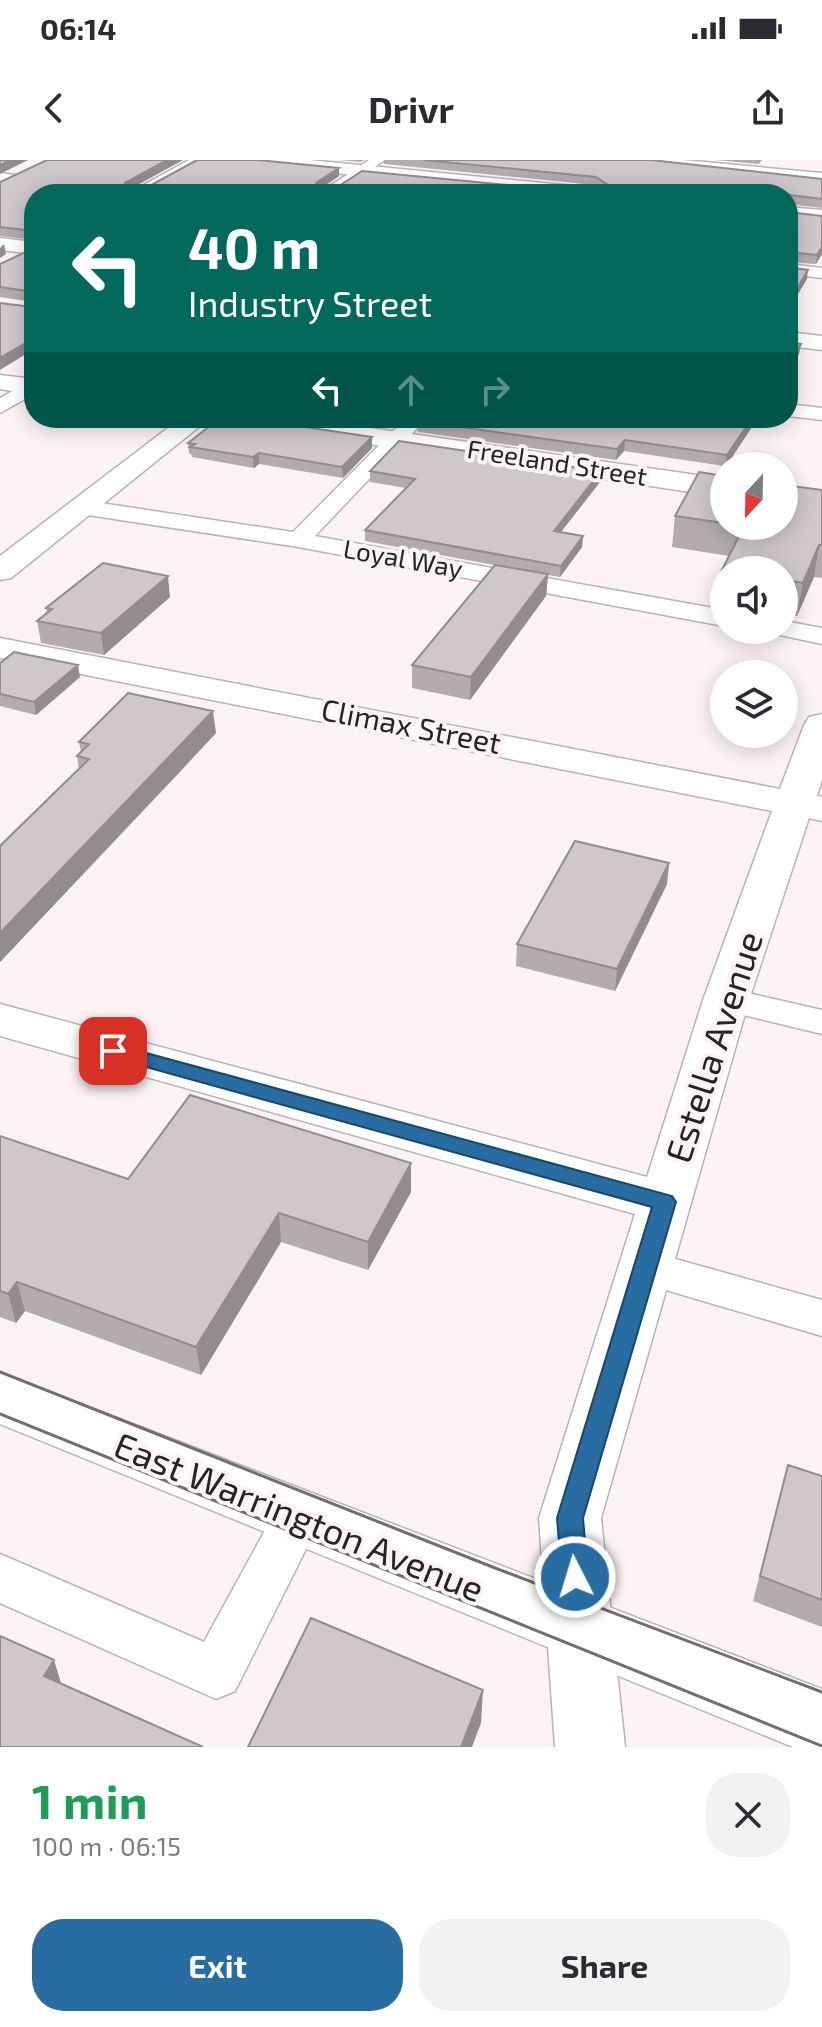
<!DOCTYPE html>
<meta charset="utf-8">
<style>
:root{--surface:#fff;--page:#f2f2f3;--text:#2b2b33;--muted:#7c7c81;--accent:#276da1}
body{margin:0;font-family:"Exo 2",sans-serif;background:var(--page);color:var(--text);height:100vh;display:flex;flex-direction:column;font-size:30px;white-space:nowrap}
*{box-sizing:border-box;margin:0}
p{font-size:26px;color:var(--muted)}
.icon{flex:none;width:44px;height:44px;fill:none;stroke:currentColor;stroke-width:2;stroke-linecap:round;stroke-linejoin:round}
.map{position:relative;height:1587px;overflow:hidden}
.drawer{display:flex;flex-direction:column;background:var(--surface);flex:1}
.drawer>*{flex:none}
.hud{position:absolute;left:24px;top:24px;width:774px;height:244px;border-radius:32px;box-shadow:0 4px 20px #0003;background:#00695c;color:#fff;overflow:hidden}
.needle{width:52px;rotate:202deg}
.buttons{position:absolute;left:710px;top:292px;display:grid;gap:16px}
.buttons a{display:grid;place-items:center;width:88px;height:88px;border-radius:50%;background:var(--surface);box-shadow:0 4px 20px #0003;font-size:40px}
.pin{position:absolute;display:grid;place-items:center;width:68px;height:68px;color:#fff;margin:-34px;border-radius:16px;box-shadow:0 4px 12px #0006}
.me{position:absolute;width:88px;margin:-44px;rotate:355deg;stroke-linejoin:round;filter:drop-shadow(0 0 6px #0008)}
.turn{display:flex;align-items:center;gap:28px;height:168px;padding:0 32px;font-size:36px}
.turn .icon{width:104px;height:104px;stroke-width:2.5}
.turn b{display:block;font-size:56px;line-height:68px}
.lanes{display:flex;align-items:center;height:76px;padding:0 32px;background:#0003;justify-content:center;gap:40px;direction:ltr}
.lanes .off{opacity:.35}
.round{display:grid;place-items:center;flex:none;width:84px;height:84px;border-radius:32px;background:var(--page)}
.head{display:flex;align-items:center;justify-content:space-between;height:136px;padding:0 32px}
h1{font-size:48px;font-weight:700;line-height:60px;color:#1e9e55}
.action{display:flex;gap:16px;margin-top:auto;padding:16px 32px}
.action a{flex:1;height:92px;border-radius:32px;background:var(--accent);color:#fff;font-size:32px;font-weight:700;line-height:92px;text-align:center}
.action a+a{background:var(--page);color:var(--text)}
.status{display:flex;justify-content:space-between;align-items:center;height:56px;padding:0 40px;background:var(--surface);direction:ltr}
.status svg{height:22px;fill:currentColor}
header{display:flex;justify-content:space-between;align-items:center;height:104px;padding:0 32px;background:var(--surface);font-size:36px;font-weight:700}
.map>svg:first-child{display:block}
.lines{fill:none;stroke-linecap:round;stroke-linejoin:round}
.service-casing{stroke:#bcb2b3;stroke-width:3}
.minor-casing{stroke:#bcb2b3;stroke-width:3}
.secondary-casing{stroke:#bcb2b3;stroke-width:3}
.service{fill:#fff;fill-rule:evenodd}
.minor{fill:#fff;fill-rule:evenodd}
.secondary{fill:#fff;fill-rule:evenodd}
.tram{stroke:#736d6e;stroke-width:3}
.wall{fill:#b3abaf}
.shaded-wall{fill:#928b8f}
.building{fill:#d0c7cc;stroke:#928b8f;stroke-width:2}
.route{fill:#276da1;stroke:#194769;stroke-width:2}
.labels{text-anchor:middle;stroke-width:8;stroke-linejoin:round;paint-order:stroke}
.far-street-label{font-size:26px;fill:#272324;stroke:#fdf3f4}
.street-label{font-size:30px;fill:#272324;stroke:#fdf3f4}
.near-street-label{font-size:36px;fill:#272324;stroke:#fdf3f4}
</style>
<div class="status"><b>06:14</b><svg viewBox="0 0 49 12"><path d="M0 12V9h3v3zM5 12V6h3v6zM10 12V3h3v9zM15 12V0h3v12zM26 1h20v11H26zM47 4h2v5h-2z"/></svg></div>
<header><svg class="icon" aria-label="back" viewBox="0 0 24 24"><path d="M15 5l-7 7 7 7"/></svg>Drivr<svg class="icon" aria-label="share" viewBox="0 0 24 24"><path d="M12 15V3M7 8l5-5 5 5M5 13v7h14v-7"/></svg></header>
<div class="map">
<svg width="822" height="1587" viewBox="0 0 822 1587">
<rect width="100%" height="100%" fill="#fdf3f4"/>
<g class="lines">
<defs>
<path id="service" d="M189 0H206L145 34H127Z
M369 0H385L335 34H318Z
M632 0H683L822 13V21L639 4Z
M788 104 822 108V118L788 114Z
M34 219V234L0 253V238Z
M788 244 822 248V260L788 256Z
M406 258H427L315 376 724 450V466L298 387 81 354 70 347 81 340 293 372Z
M784 461 822 468V484L775 474 772 470H784Z
M726 828 822 850V874L714 848 708 840 714 832Z
M647 1091 822 1140V1176L632 1120 626 1108 632 1096Z
M298 1335 315 1341 322 1357 235 1531 216 1539 0 1443V1394L204 1482 281 1341Z"/>
<path id="minor" d="M247 0H309L595 28 604 34H540L256 5Z
M0 13 15 15 18 19 9 24 0 23Z
M788 47 822 50V62L788 59Z
M0 78 34 82V94L0 90Z
M788 172 822 176V190L788 186Z
M0 215 34 219V235L0 229Z
M181 258H210L11 418 0 420V396Z
M234 258H301L724 319V337L247 266 238 264Z
M0 478 780 629 804 565 809 557 822 554V620L817 636 822 637V661L809 658 749 840 601 1358 625 1587H555L539 1358 635 1054 0 876V844L647 1017 703 840 772 651 0 498Z"/>
<path id="secondary" d="M0 1213 822 1529V1587H793L0 1264Z"/>
</defs>
<use href="#service" class="service-casing"/>
<use href="#minor" class="minor-casing"/>
<use href="#secondary" class="secondary-casing"/>
<use href="#service" class="service"/>
<use href="#minor" class="minor"/>
<use href="#secondary" class="secondary"/>
<path class="tram" d="M0 1212 495 1408 822 1532
M0 1254 822 1586"/>
</g>
<path class="wall" d="M183 0 132 28H146L339 16 321 28H600L595 25 384 4V0H651L822 19V48L788 44V34H34V80L0 76V22Z
M340 0H364L361 2Z
M715 0H762L759 4Z
M788 52 822 56V94L816 104 788 102Z
M34 88V142L0 137V104Z
M322 258H403L392 268Z
M758 258 726 306H724L624 291 616 300 418 272V261Z
M188 283 372 288 343 318 259 304 254 308 192 297 191 294 189 293Z
M370 311 600 322 561 372 583 376 582 387 560 417 548 415 546 436 470 540 412 528V505L494 405 365 381V370L406 328 370 322Z
M724 316V366H784L822 330V418L814 417 797 456 784 453V410H724V443L718 442 722 410 729 396 672 387 675 356Z
M170 437 104 495 41 483 37 461 47 453 46 448Z
M0 503 80 517 36 555 0 546Z
M216 573 181 611 0 802V686L79 610 77 596 81 592 79 582Z
M667 724 615 831 516 806 517 784Z
M0 976 128 1019 411 1032 368 1110 281 1082 201 1215 25 1151 16 1163 0 1157Z
M788 1305 822 1316V1467L753 1441Z"/>
<path class="shaded-wall" d="M10 0H28L0 14V5Z
M167 0H183L126 31 124 27 125 23Z
M339 8V16L316 32V23Z
M4 84 6 94 0 98V88Z
M822 87V94L816 104 817 95Z
M808 110 807 119 788 151V144Z
M34 178V189L0 210V198Z
M801 184 799 194 788 212V203Z
M392 258H403L392 268Z
M752 258H758L726 306 727 295Z
M372 277V288L343 318 342 307Z
M625 280 624 291 616 300 617 289Z
M259 293V304L254 308 253 297Z
M601 311 600 322 553 382 554 371Z
M583 376 582 387 560 417 561 406Z
M819 385 814 417 797 456 803 423Z
M548 414 546 436 470 540 471 517Z
M168 416 170 437 104 495 101 473Z
M78 505 80 517 36 555 34 542Z
M213 551 216 573 0 802V773Z
M669 703 667 724 615 831 617 809Z
M411 1003V1032L368 1110V1082Z
M279 1053 281 1082 201 1215 196 1187Z
M17 1122 25 1151 16 1163 8 1134Z
M54 1500 64 1533 44 1516Z
M483 1530 481 1563 472 1587H461Z"/>
<path class="building" d="M0 0H10L0 5Z
M47 0H167L125 23 124 27 146 28 197 0H258L339 8 316 23 318 28H336L362 11 540 28H605L608 25 596 17 424 0H651L822 19V39L790 35 788 37V34H34V71L0 67V22Z
M788 52 822 56V87L817 95 788 92Z
M34 88V132L0 127V104Z
M788 107 808 110 788 144Z
M0 143 32 147 34 145V178L0 198Z
M788 182 801 184 788 203Z
M220 258H244L372 277 342 307 259 293 253 297 190 287 195 284 188 283Z
M421 258H752L727 295 625 280 617 289 418 261Z
M399 281 601 311 554 371 583 376 561 406 365 370 415 319 370 311Z
M699 312 724 316V363L675 356Z
M784 325 822 330V385H819L803 423 784 420V410H722L744 366H784Z
M103 403 168 416 101 473 37 461 52 449 46 448Z
M495 405 548 414 471 517 412 505Z
M14 492 78 505 34 542 0 534V503Z
M128 533 213 551 0 773V686L89 599 77 596 89 584 79 582Z
M575 681 669 703 617 809 517 784Z
M190 935 411 1003 368 1082 279 1053 196 1187 17 1122 8 1134 0 1131V976L128 1019Z
M788 1305 822 1316V1440L760 1416Z
M311 1458 483 1530 461 1587H248Z
M0 1476 54 1500 44 1516 203 1587H0Z"/>
<path class="route" d="M113 884 672 1036 676 1042 583 1358 588 1417 584 1426 575 1430 566 1426 562 1417 557 1358 652 1047 106 896 103 891Z"/>
<g class="labels">
<g class="far-street-label">
<text transform="translate(557 303) rotate(9)" y="9">Freeland Street</text>
<text transform="translate(403 399) rotate(10)" y="9">Loyal Way</text>
</g>
<g class="street-label">
<text transform="translate(411 567) rotate(11)" y="10">Climax Street</text>
</g>
<g class="near-street-label">
<text transform="translate(714 887) rotate(-72)" y="13">Estella Avenue</text>
<text transform="translate(299 1357) rotate(22)" y="13">East Warrington Avenue</text>
</g>
</g>
</svg>
<div class="buttons">
<a><svg class="needle" viewBox="-14 -14 28 28"><path d="M0-13l5 13h-10z" fill="#e53935"/><path d="M0 13l5-13h-10z" fill="#7c7c81"/></svg></a>
<a><svg class="icon" aria-label="sound" viewBox="0 0 24 24"><path d="M4 9h4l5-4v14l-5-4H4zM17 9q2 3 0 6"/></svg></a>
<a><svg class="icon" aria-label="layers" viewBox="0 0 24 24"><path d="M12 4l9 5-9 5-9-5zM3 14l9 5 9-5"/></svg></a>
</div>
<div class="pin" style="left:113px;top:891px;background:#d93025"><svg class="icon" aria-label="arrive" viewBox="0 0 24 24"><path d="M6 21V4h12l-3 4 3 4H6"/></svg></div>
<svg class="me" style="left:575px;top:1417px" viewBox="-20 -20 40 40"><circle r="17" fill="#276da1" stroke="#fff" stroke-width="3"/><path d="M0-11L8 9 0 5-8 9z" fill="#fff"/></svg>
<div class="hud">
<div class="turn"><svg class="icon" aria-label="left" viewBox="0 0 24 24"><path d="M17 20v-9H6M10 6l-5 5 5 5"/></svg><div><b>40 m</b>Industry Street</div></div>
<div class="lanes"><svg class="icon" aria-label="left" viewBox="0 0 24 24"><path d="M17 20v-9H6M10 6l-5 5 5 5"/></svg><svg class="icon off" aria-label="ahead" viewBox="0 0 24 24"><path d="M12 20V5M6 11l6-6 6 6"/></svg><svg class="icon off" aria-label="right" viewBox="0 0 24 24"><path d="M7 20v-9h11M14 6l5 5-5 5"/></svg></div>
</div>
</div>
<section class="drawer">
<div class="head"><div><h1>1 min</h1><p>100 m · 06:15</p></div><a class="round"><svg class="icon" aria-label="close" viewBox="0 0 24 24"><path d="M6 6l12 12M18 6L6 18"/></svg></a></div>
<div class="action"><a>Exit</a><a>Share</a></div>
</section>
